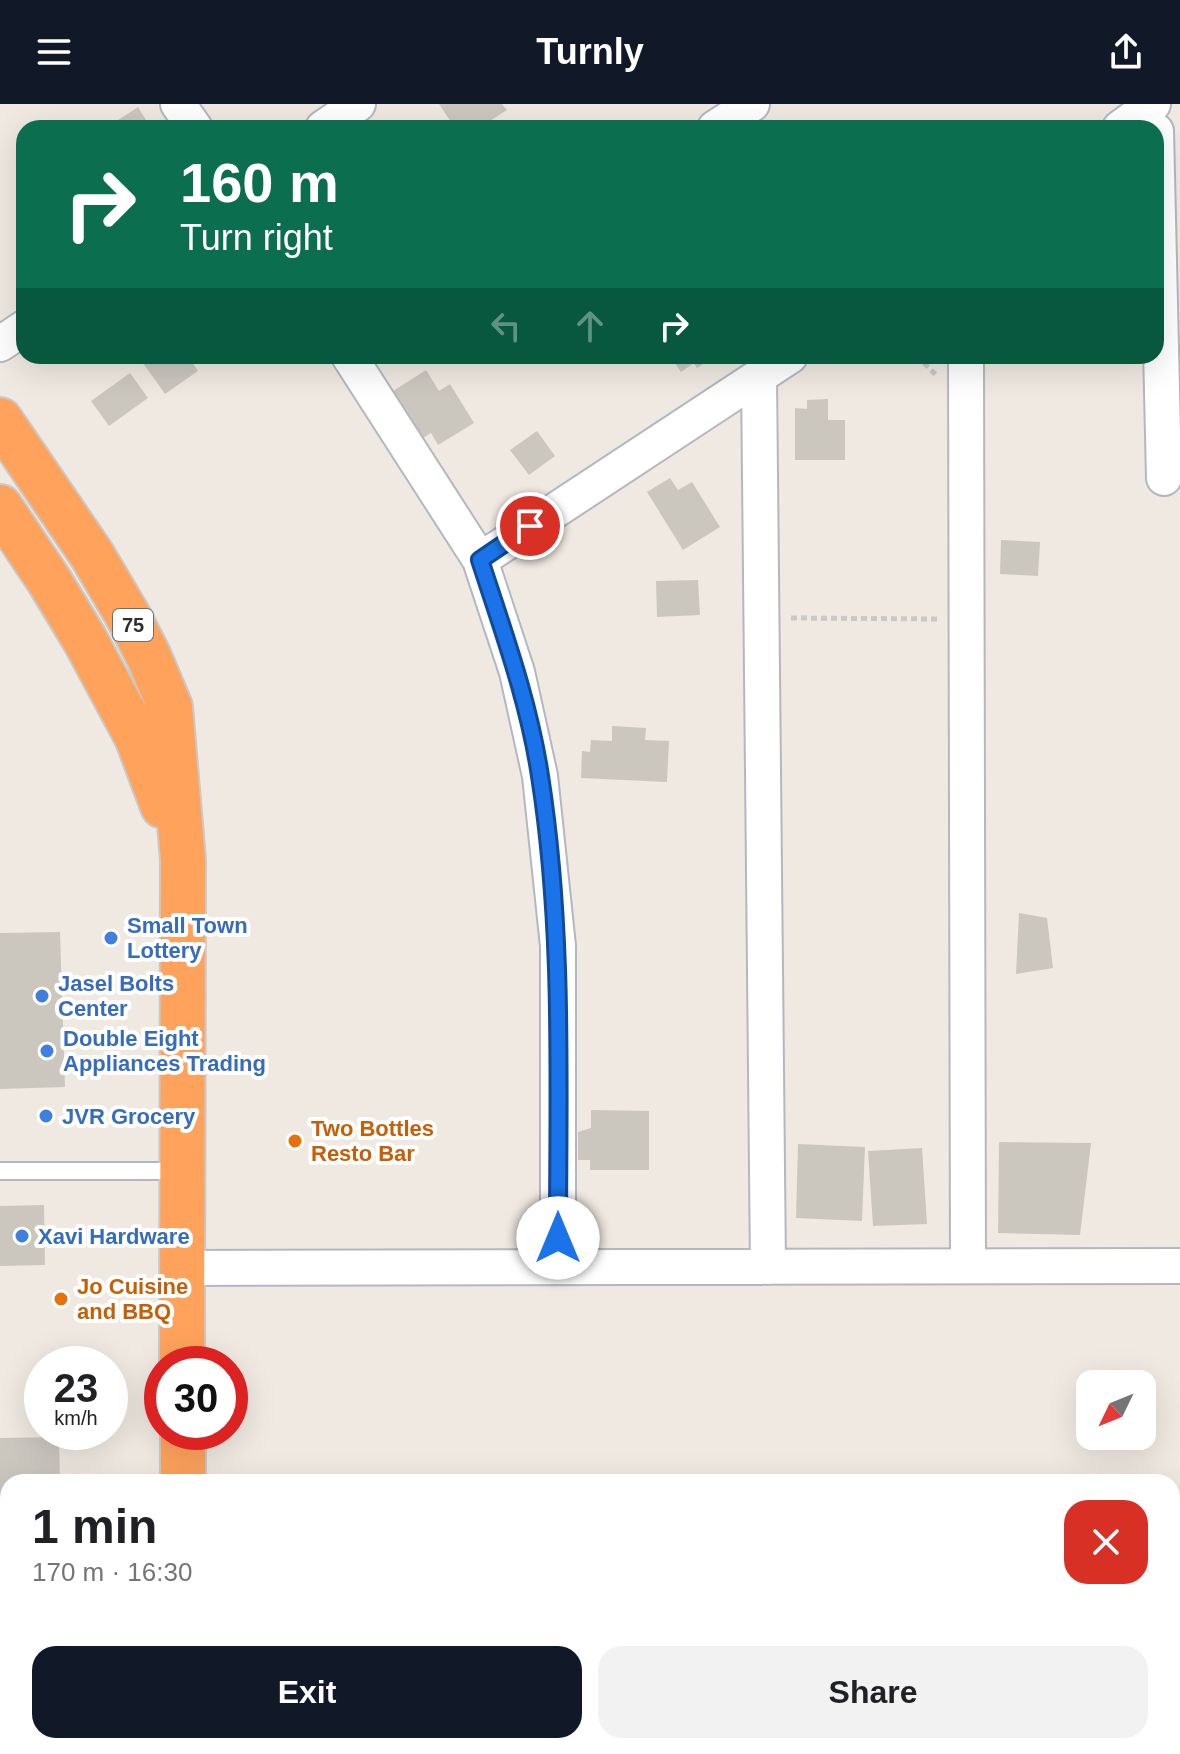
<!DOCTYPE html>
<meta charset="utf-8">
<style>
:root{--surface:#fff;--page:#f2f2f2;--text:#202124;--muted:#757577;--accent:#111827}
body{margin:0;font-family:Helvetica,sans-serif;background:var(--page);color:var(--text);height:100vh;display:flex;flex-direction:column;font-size:30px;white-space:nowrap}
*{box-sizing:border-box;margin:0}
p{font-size:26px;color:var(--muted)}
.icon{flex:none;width:44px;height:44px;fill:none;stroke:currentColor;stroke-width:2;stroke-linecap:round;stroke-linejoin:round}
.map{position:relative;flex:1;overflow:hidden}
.drawer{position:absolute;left:0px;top:1370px;width:1180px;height:280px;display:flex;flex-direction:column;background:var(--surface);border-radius:24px 24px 0 0;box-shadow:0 8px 32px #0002}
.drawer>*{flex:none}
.hud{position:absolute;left:16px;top:16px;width:1148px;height:244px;border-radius:24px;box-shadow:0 8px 32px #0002;background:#0b6e4f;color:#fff;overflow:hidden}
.needle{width:52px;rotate:227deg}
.buttons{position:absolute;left:1076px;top:1266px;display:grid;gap:16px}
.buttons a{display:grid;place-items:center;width:80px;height:80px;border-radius:16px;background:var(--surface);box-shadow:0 8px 32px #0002;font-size:40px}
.speed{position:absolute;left:24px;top:1242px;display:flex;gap:16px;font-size:40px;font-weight:700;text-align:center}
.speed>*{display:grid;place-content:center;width:104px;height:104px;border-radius:50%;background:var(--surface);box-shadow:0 8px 32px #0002;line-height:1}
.speed small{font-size:20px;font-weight:400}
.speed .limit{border:12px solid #d22;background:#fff;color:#111}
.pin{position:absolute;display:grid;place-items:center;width:68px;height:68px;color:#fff;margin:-34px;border:4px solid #fff;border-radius:50%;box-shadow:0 2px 8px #0007}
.me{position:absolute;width:88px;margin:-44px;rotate:0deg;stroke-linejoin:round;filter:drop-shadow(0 0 6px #0008)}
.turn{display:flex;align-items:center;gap:28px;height:168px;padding:0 32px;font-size:36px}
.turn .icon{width:104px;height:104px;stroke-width:2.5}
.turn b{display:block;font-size:56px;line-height:68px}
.lanes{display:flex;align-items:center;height:76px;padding:0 32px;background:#0003;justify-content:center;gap:40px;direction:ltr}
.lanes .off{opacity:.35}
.round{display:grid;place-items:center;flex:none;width:84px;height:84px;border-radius:24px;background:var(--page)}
.overview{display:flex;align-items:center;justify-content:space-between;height:136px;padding:0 32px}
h1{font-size:48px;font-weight:700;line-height:60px}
.cta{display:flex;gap:16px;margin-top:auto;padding:16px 32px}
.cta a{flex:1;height:92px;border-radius:24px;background:var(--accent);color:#fff;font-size:32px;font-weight:700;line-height:92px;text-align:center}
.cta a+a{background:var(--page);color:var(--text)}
header{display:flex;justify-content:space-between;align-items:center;height:104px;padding:0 32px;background:var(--accent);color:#fff;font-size:36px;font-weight:700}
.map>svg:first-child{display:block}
.building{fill:#cbc7bf}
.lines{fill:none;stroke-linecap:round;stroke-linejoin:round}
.lane-casing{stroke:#b4b7c1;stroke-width:20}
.street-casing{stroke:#b4b7c1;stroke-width:38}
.highway-casing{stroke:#c9c9c9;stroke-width:48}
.path{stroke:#c9c9c9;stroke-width:5;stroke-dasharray:6 4;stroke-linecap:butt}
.lane{stroke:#fff;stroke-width:16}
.street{stroke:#fff;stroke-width:34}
.highway{stroke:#ffa35c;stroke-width:44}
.route-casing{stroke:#114b97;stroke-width:20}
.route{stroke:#1a73e8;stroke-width:14}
.shop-dot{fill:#3f7fe0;stroke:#fff;stroke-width:3}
.food-dot{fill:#e8710a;stroke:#fff;stroke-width:3}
.labels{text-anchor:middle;stroke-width:8;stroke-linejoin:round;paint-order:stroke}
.shield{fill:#fff;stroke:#6d6d6d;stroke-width:2}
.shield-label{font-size:20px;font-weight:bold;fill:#2e2e2e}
.shop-label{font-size:22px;font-weight:bold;fill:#366cbe;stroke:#fff;text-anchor:start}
.food-label{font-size:22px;font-weight:bold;fill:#c56008;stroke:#fff;text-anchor:start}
</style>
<header><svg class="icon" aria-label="menu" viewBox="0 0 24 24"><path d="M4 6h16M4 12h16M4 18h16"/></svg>Turnly<svg class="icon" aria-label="share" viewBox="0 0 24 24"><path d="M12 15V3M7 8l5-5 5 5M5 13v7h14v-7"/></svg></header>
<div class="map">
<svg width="1180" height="1650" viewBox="0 0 1180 1650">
<rect width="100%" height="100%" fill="#efe9e1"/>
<path class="building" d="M439 0H502L507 6 479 24H455Z
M138 3 151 24H106Z
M138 252H188L198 267 165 290Z
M670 252H715L697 264 694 259 681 268Z
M426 266 439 287 450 280 474 319 438 341 431 329 415 339 404 307 393 287Z
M130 269 148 294 109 322 91 297Z
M828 295V316H845V356H795V304L807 305V296Z
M537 327 555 352 529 371 510 346Z
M670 374 678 386 692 378 720 423 683 446 647 388Z
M1001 436 1040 438 1038 472 1000 470Z
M698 476 700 511 657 513 656 477Z
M612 622 646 624 645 636 669 637 667 678 581 674 582 647 590 648 591 636 612 637Z
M1019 809 1047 814 1053 864 1016 870Z
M60 828 65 983 0 985V829Z
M591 1006 649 1007V1066H590V1056H578V1028L591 1024Z
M999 1038 1091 1039 1080 1131 998 1129Z
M798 1040 865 1043 862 1117 796 1114Z
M922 1044 927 1120 873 1122 868 1047Z
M44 1101 45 1161 0 1162V1102Z
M59 1333 60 1378H8V1467H0V1334Z
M0 1570H8V1642H20V1650H0Z"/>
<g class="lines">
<defs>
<path id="lane" d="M0 1067H180
M44 1642V1650
M477 1642V1650"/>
<path id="street" d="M178 0 195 24
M323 24 358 0
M715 24 752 0
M1120 24 1153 0
M1156 27 1164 374
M0 240 24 224
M349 252 480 456 517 568 540 672 558 842V1163
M966 252 968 1162
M759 272 768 1163
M480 456 790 252
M182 1164 1180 1162"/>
<path id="highway" d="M0 316 92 451 128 512 149 553 170 603 183 756 182 1260
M0 403 50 478 85 536 137 633 163 702
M183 1328V1378
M185 1642V1650"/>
</defs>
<use href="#lane" class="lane-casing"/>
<use href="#street" class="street-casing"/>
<use href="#highway" class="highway-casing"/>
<path class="path" d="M917 252 936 271
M791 514 937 515"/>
<use href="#lane" class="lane"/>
<use href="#street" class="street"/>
<use href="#highway" class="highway"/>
</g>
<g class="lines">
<defs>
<path id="route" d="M530 422 480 456C503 527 529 598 540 672 564 825 558 980 558 1134"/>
</defs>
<use href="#route" class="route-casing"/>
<use href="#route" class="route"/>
</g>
<g class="shop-dot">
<circle cx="111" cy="834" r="8"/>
<circle cx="42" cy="892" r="8"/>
<circle cx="47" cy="947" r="8"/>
<circle cx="46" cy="1012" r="8"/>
<circle cx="22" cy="1132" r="8"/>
</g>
<g class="food-dot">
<circle cx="295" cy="1037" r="8"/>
<circle cx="61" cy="1195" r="8"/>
</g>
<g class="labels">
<rect class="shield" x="113" y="505" width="40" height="32" rx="6"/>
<g class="shield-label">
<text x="133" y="528">75</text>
</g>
<g class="shop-label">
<text x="127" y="829">Small Town<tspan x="127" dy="25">Lottery</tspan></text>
<text x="58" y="887">Jasel Bolts<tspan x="58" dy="25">Center</tspan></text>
<text x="63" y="942">Double Eight<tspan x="63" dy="25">Appliances Trading</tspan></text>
<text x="62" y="1020">JVR Grocery</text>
<text x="38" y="1140">Xavi Hardware</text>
</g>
<g class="food-label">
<text x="311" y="1032">Two Bottles<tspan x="311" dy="25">Resto Bar</tspan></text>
<text x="77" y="1190">Jo Cuisine<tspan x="77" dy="25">and BBQ</tspan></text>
</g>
</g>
</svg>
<div class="buttons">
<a><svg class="needle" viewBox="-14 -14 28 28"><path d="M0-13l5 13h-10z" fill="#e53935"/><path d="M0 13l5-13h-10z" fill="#757577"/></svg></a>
</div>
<div class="speed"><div>23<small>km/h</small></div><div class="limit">30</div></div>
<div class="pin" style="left:530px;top:422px;background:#d93025"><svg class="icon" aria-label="arrive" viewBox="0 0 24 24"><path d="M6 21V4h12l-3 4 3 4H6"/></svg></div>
<svg class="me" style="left:558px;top:1134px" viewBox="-20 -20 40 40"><circle r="19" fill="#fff"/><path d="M0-13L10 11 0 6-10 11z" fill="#1a73e8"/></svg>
<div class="hud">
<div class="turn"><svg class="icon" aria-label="right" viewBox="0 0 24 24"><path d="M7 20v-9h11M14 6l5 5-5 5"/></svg><div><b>160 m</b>Turn right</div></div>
<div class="lanes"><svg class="icon off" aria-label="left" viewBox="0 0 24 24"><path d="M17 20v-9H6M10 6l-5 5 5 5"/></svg><svg class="icon off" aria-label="ahead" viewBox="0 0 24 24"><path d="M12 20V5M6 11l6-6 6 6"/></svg><svg class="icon" aria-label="right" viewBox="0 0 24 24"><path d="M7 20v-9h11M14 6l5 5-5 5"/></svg></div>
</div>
<section class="drawer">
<div class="overview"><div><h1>1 min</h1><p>170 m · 16:30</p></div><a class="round" style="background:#d93025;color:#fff"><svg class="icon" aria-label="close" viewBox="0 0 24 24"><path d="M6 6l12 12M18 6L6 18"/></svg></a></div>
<div class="cta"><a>Exit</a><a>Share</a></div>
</section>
</div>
